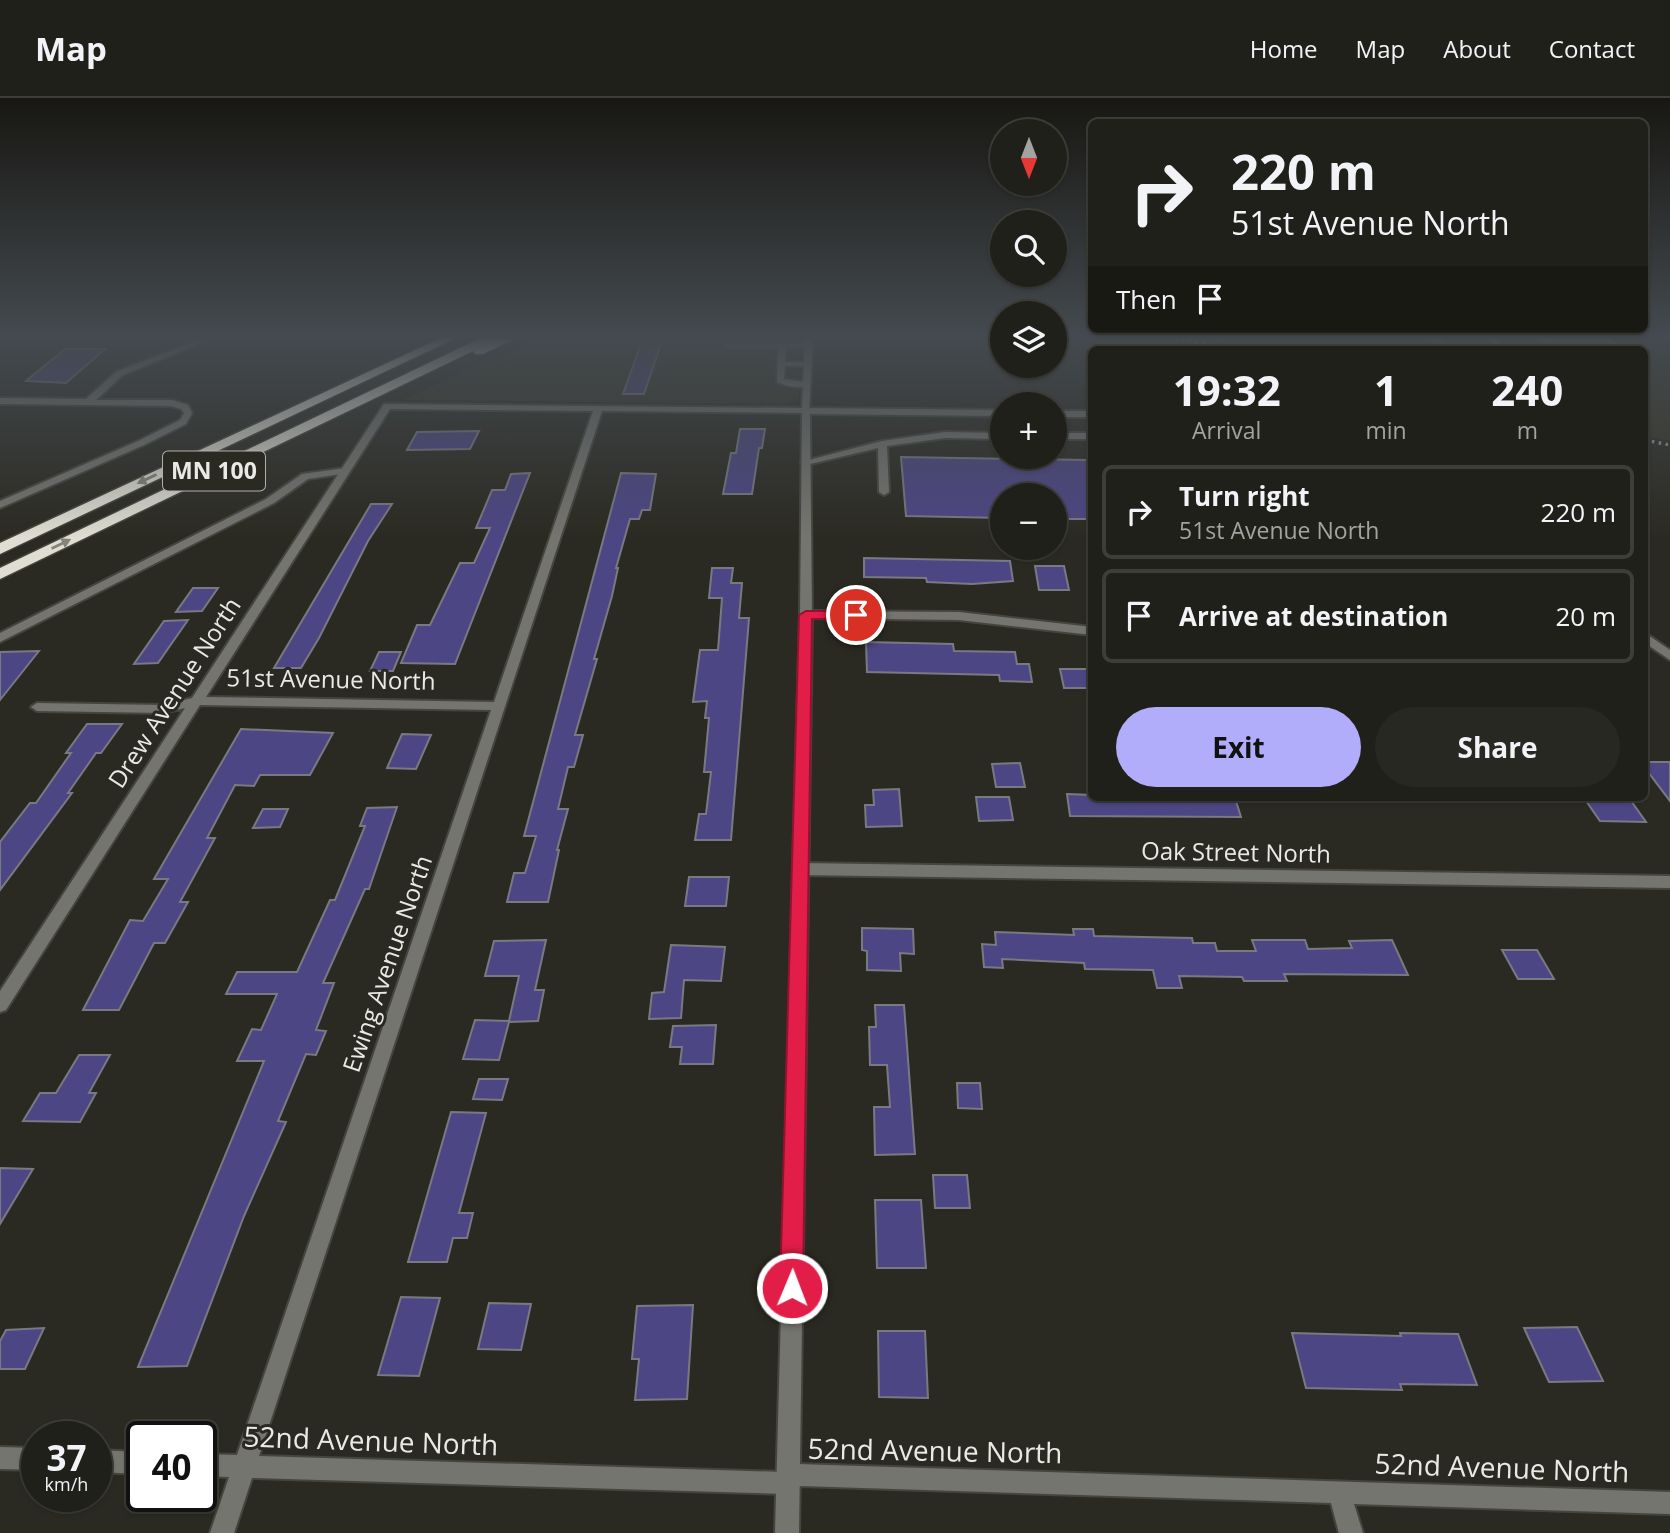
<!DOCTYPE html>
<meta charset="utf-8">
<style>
:root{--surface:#20201a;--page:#282823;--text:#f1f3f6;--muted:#a2a3a2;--line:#3d3e39;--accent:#b1adfa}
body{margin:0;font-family:"Open Sans",sans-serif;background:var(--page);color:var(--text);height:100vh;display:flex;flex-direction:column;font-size:26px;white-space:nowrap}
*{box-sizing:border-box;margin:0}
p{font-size:23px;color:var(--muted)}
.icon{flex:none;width:38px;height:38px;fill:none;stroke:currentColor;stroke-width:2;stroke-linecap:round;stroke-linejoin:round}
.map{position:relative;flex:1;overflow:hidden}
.panel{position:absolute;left:1088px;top:248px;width:560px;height:455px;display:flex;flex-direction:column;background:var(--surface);border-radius:10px;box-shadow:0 2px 5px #0004,0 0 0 2px var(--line)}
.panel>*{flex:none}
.guide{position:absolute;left:1088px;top:21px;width:560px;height:214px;border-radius:10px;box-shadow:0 2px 5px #0004,0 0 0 2px var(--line);background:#20201a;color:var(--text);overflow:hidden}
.needle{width:46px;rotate:180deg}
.buttons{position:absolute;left:990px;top:21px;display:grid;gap:14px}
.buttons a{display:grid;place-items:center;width:77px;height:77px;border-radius:50%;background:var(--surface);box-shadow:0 2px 5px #0004,0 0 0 2px var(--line);font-size:35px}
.speed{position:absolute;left:21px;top:1323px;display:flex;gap:14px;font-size:35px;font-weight:700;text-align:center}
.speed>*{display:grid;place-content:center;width:91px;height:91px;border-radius:50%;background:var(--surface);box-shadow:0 2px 5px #0004,0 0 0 2px var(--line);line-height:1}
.speed small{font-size:18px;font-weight:400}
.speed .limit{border:4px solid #111;border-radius:10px;background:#fff;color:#111}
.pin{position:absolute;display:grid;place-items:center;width:60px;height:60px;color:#fff;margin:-30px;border:4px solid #fff;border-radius:50%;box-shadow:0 2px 7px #0007}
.me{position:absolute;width:77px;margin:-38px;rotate:1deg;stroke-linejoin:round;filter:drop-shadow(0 0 5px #0008)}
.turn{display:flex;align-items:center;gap:24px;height:147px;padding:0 28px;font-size:32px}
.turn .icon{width:91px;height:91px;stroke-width:2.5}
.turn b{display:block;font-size:49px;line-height:60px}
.then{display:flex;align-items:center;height:66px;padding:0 28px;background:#0003;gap:14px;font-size:26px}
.eta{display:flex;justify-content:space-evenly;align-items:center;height:119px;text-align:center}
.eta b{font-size:42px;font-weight:700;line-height:49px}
.action{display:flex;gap:14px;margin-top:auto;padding:14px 28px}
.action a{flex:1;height:80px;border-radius:42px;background:var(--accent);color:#111;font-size:28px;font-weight:700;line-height:80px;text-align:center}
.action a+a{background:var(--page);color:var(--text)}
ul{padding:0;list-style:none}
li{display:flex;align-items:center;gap:21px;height:94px;margin:0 14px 10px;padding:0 14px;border:4px solid var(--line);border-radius:10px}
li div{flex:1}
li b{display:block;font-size:26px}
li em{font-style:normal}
header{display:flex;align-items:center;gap:42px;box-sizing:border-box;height:98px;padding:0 35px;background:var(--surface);border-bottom:2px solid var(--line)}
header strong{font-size:33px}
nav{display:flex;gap:38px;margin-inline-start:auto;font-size:24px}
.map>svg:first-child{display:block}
.built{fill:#353324}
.water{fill:#85792a;stroke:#a39b62;stroke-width:2}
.building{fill:#4c4684;stroke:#797983;stroke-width:2}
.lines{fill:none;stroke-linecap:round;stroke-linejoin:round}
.service-casing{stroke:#46453d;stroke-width:4}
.minor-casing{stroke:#46453d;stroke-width:4}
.tertiary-casing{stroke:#46453d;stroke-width:4}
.motorway-casing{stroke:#46453d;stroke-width:3}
.service{fill:#757570;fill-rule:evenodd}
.minor{fill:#757570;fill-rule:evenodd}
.tertiary{fill:#757570;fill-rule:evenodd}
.motorway{fill:#e0ded3;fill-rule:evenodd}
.rail{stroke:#989891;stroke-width:3.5;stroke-dasharray:2.5 4.5;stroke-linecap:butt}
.oneway{fill:#86847a}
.route{fill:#e11d48;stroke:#92132f;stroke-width:2}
.labels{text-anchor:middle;stroke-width:6;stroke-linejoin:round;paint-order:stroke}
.shield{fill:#2b2a22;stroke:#b1b0aa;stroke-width:2}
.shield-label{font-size:23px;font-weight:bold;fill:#eaeae4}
.street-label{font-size:24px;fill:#eaeae4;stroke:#2b2a22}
.near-street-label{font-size:28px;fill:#eaeae4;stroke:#2b2a22}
</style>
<header>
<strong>Map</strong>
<nav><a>Home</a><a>Map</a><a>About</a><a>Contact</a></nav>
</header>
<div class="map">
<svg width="1670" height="1435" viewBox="0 0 1670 1435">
<rect width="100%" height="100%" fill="#2b2a22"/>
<path class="built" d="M537 240H801L799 301 787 306 403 302Z
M1201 240H1483L1490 252H1256Z
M1503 240H1670V343L1645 338V252H1512Z"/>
<path class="water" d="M1538 240H1608L1617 248 1606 252H1554Z"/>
<path class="building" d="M643 240H663L644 296H623Z
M65 251H105L66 285 26 283Z
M740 331H765L762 350H759L752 396H723L731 355H736Z
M479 333 470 351 407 352 417 334Z
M901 359 1087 362 1092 379V421H1055V397H1003V420L906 418Z
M530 375 455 566 401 565 417 527H430L460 465H474L490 430H476L492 392H505L511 376Z
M621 375 656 376 650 412H642L639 421H630L616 470H618L612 498 594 561H597L575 637H583L574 669H568L558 711H568L557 752H559L548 804H507L514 775H525L536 738H524Z
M371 406H392L368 443 319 540 301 570H274Z
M864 460 1010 463 1013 483 972 486 927 484 926 480 864 479Z
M1035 468H1064L1069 492H1039Z
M712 470H733L731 485H742L739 520H749L731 742H695L699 716H706L711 674H704L709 620H705L707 603 693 604 700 552H718L722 500H709Z
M193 490H218L202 513 176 514Z
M188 522 158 565 134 566 164 523Z
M866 544 953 546 954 553 1015 554 1017 566H1029L1032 584 1000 583 999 577 867 574Z
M39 553 0 602V554Z
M379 554H401L393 573H370Z
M1060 571H1092V590H1064Z
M87 626H122L101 655H96L68 695H72L0 792V744L30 705H36L71 655H66Z
M241 631 333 635 310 677H260L254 688 235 687 207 740H215L180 804H188L165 845H154L119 912H83L130 822 143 823 168 781H154Z
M402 636 431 637 416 671 387 670Z
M1645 664H1670V703L1645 670Z
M1020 665 1025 689H996L992 666Z
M899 691 902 728 866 729 865 707H874L873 692Z
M1067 696 1092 697V700H1235L1241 719 1070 718Z
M976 699H1009L1013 722 979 723Z
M1584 700H1629L1646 724 1600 723Z
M397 709 369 791H365L323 885H334L316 932 326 933 316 957 306 956 278 1023 286 1024 244 1118 187 1268 138 1269 264 963H237L252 931 261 932 277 896H226L237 874H297L330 802H335L365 728H360L367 710Z
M263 711H288L280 729 253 730Z
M689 779H729L726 808H685Z
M862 830 913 831 914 856 900 855 901 873 867 872V853L862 852Z
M1073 831H1093L1094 838 1192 840 1193 845H1215L1217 853H1256L1252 842H1305L1308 851 1352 850 1349 843 1392 842 1408 877 1284 876 1287 883H1244L1242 879 1179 878 1182 890H1157L1153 872 1085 871 1084 865 1002 861 1003 870 984 869 982 846 996 847 995 834 1074 837Z
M546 842 535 892H544L538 923 509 924 499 962 463 961 475 922 509 923 519 878H485L494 843Z
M671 847 725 849 721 883 684 882 681 920 649 921 652 895 664 894Z
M1502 852H1537L1554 881H1518Z
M875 907H904L915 1056 875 1057 874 1009H890L887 967H870L869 929H876Z
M716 927 713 966H680L682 949H670L673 928Z
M79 957H110L89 995H96L80 1024 23 1023 40 995H56Z
M479 981H508L502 1002 473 1001Z
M957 985H980L982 1011 958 1010Z
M451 1014 486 1015 459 1115H473L467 1140H453L447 1164H408Z
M0 1070 33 1071 0 1126Z
M933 1077H967L970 1110H935Z
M875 1102H921L926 1170H877Z
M401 1199 440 1200 419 1278 378 1277Z
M489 1205 531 1206 521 1252 478 1251Z
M693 1207 687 1301 635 1302 639 1261H632L637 1208Z
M1577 1229 1603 1283 1549 1284 1524 1230Z
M44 1230 25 1271H0V1243L6 1232Z
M878 1233H925L928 1300 879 1299Z
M1292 1235 1401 1238 1400 1235 1458 1236 1477 1287 1400 1286 1402 1292 1306 1290Z"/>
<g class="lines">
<defs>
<path id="service" d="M1429 240H1437L1449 252H1440Z
M1664 240H1670V243Z
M811 245V249H808L786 250 785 264H808L812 266 808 268H785L784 281 810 285V289C798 290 788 289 777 284L778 250H727L723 248 727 246Z
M945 334 1003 335V341L945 340 887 348 889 394 884 397 879 394 878 350 806 367 801 364 882 343Z
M1055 335H1092V341H1055Z
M345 370 350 373 348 375 308 381 274 405 0 544V535L266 401 302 376Z"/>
<path id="minor" d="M204 240H214L123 277 96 302H172L188 307 192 315 186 326 144 347 0 410V403L138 343 180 322 184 315 181 311 171 308 0 306V300L86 301 117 273Z
M805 240H813L809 315 602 313 259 1358 784 1374 797 1366 1670 1394V1416L1354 1406 1363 1435H1339L1331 1405 801 1388 788 1396 252 1380 234 1435H210L229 1379 201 1378V1356L237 1357 491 612 200 607 6 912 0 914V893L185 610 163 615 37 613 31 609 37 605 163 607 192 600 384 306 802 310ZM390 311 593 313 494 604 206 599Z
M806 513 959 514 1092 529V537L959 522 802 520V514Z
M1645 535 1670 552V562L1645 545Z
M801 765 1670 778V790L801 777 796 775 794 771 796 767Z
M0 1349 37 1350V1372L0 1371Z
M96 1352 142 1354V1376L96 1374Z"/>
<path id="tertiary" d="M1488 240H1496L1505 252H1497Z
M806 310 1003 312V318L810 316 812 517 799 1435H775L800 517 802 313Z
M1055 313H1092V319H1055Z"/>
<path id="motorway" d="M441 240H456L0 456V445Z
M481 240H496L494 242 516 240 483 256H475L473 253 0 481V470Z"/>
</defs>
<use href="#service" class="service-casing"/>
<use href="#minor" class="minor-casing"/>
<use href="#tertiary" class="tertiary-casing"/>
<use href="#motorway" class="motorway-casing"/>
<use href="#service" class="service"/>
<use href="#minor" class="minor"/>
<use href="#tertiary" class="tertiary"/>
<use href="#motorway" class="motorway"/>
<path class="rail" d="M1175 240 1233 252
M1645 342 1670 347"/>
</g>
<defs><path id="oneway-solid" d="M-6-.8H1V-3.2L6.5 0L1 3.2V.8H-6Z" transform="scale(1.75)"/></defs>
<g class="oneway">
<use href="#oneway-solid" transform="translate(147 381) rotate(155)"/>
<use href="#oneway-solid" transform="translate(61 446) rotate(-26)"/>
</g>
<linearGradient id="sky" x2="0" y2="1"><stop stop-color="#181713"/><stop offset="0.54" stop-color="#444a4f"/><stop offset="1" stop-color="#444a4f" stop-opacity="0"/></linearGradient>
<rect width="1670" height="441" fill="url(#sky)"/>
<path class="route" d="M806 513H856L863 517 856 521H812L803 1190 800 1198 792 1201 784 1198 780 1190 799 517Z"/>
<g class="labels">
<rect class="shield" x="163" y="353.5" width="102" height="39" rx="5"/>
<g class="shield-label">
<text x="214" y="381">MN 100</text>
</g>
<g class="street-label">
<text transform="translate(331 582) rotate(1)" y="8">51st Avenue North</text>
<text transform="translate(175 595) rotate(-57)" y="8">Drew Avenue North</text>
<text transform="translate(1236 755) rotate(1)" y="8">Oak Street North</text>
<text transform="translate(388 866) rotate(-71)" y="8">Ewing Avenue North</text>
</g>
<g class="near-street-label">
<text transform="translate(371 1343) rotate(2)" y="10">52nd Avenue North</text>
<text transform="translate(935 1353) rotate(1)" y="10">52nd Avenue North</text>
<text transform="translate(1502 1370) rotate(2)" y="10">52nd Avenue North</text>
</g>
</g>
</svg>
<div class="buttons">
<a><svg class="needle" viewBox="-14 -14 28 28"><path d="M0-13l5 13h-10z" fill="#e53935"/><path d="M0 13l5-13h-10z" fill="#a2a3a2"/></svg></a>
<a><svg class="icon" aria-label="search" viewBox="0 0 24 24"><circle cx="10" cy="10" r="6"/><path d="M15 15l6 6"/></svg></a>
<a><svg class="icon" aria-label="layers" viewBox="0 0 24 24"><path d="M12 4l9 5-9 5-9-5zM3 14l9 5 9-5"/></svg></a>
<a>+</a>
<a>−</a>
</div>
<div class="speed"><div>37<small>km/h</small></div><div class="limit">40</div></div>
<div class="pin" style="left:856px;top:517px;background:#d93025"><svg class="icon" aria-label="arrive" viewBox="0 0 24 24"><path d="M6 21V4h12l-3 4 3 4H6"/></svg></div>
<svg class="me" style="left:792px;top:1190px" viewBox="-20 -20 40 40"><circle r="17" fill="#e11d48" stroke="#fff" stroke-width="3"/><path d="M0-11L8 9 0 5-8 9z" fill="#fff"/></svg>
<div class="guide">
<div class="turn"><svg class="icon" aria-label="right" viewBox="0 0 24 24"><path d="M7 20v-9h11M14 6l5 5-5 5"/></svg><div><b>220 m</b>51st Avenue North</div></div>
<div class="then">Then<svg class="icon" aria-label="arrive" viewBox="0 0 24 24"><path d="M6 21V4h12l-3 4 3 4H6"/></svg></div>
</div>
<section class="panel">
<div class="eta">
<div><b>19:32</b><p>Arrival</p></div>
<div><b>1</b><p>min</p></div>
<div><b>240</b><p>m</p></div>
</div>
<ul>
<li><svg class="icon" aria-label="right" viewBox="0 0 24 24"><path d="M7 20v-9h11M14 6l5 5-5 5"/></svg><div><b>Turn right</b><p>51st Avenue North</p></div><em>220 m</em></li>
<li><svg class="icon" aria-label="arrive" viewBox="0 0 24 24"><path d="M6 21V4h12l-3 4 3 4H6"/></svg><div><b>Arrive at destination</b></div><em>20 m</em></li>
</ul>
<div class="action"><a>Exit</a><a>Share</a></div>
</section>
</div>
